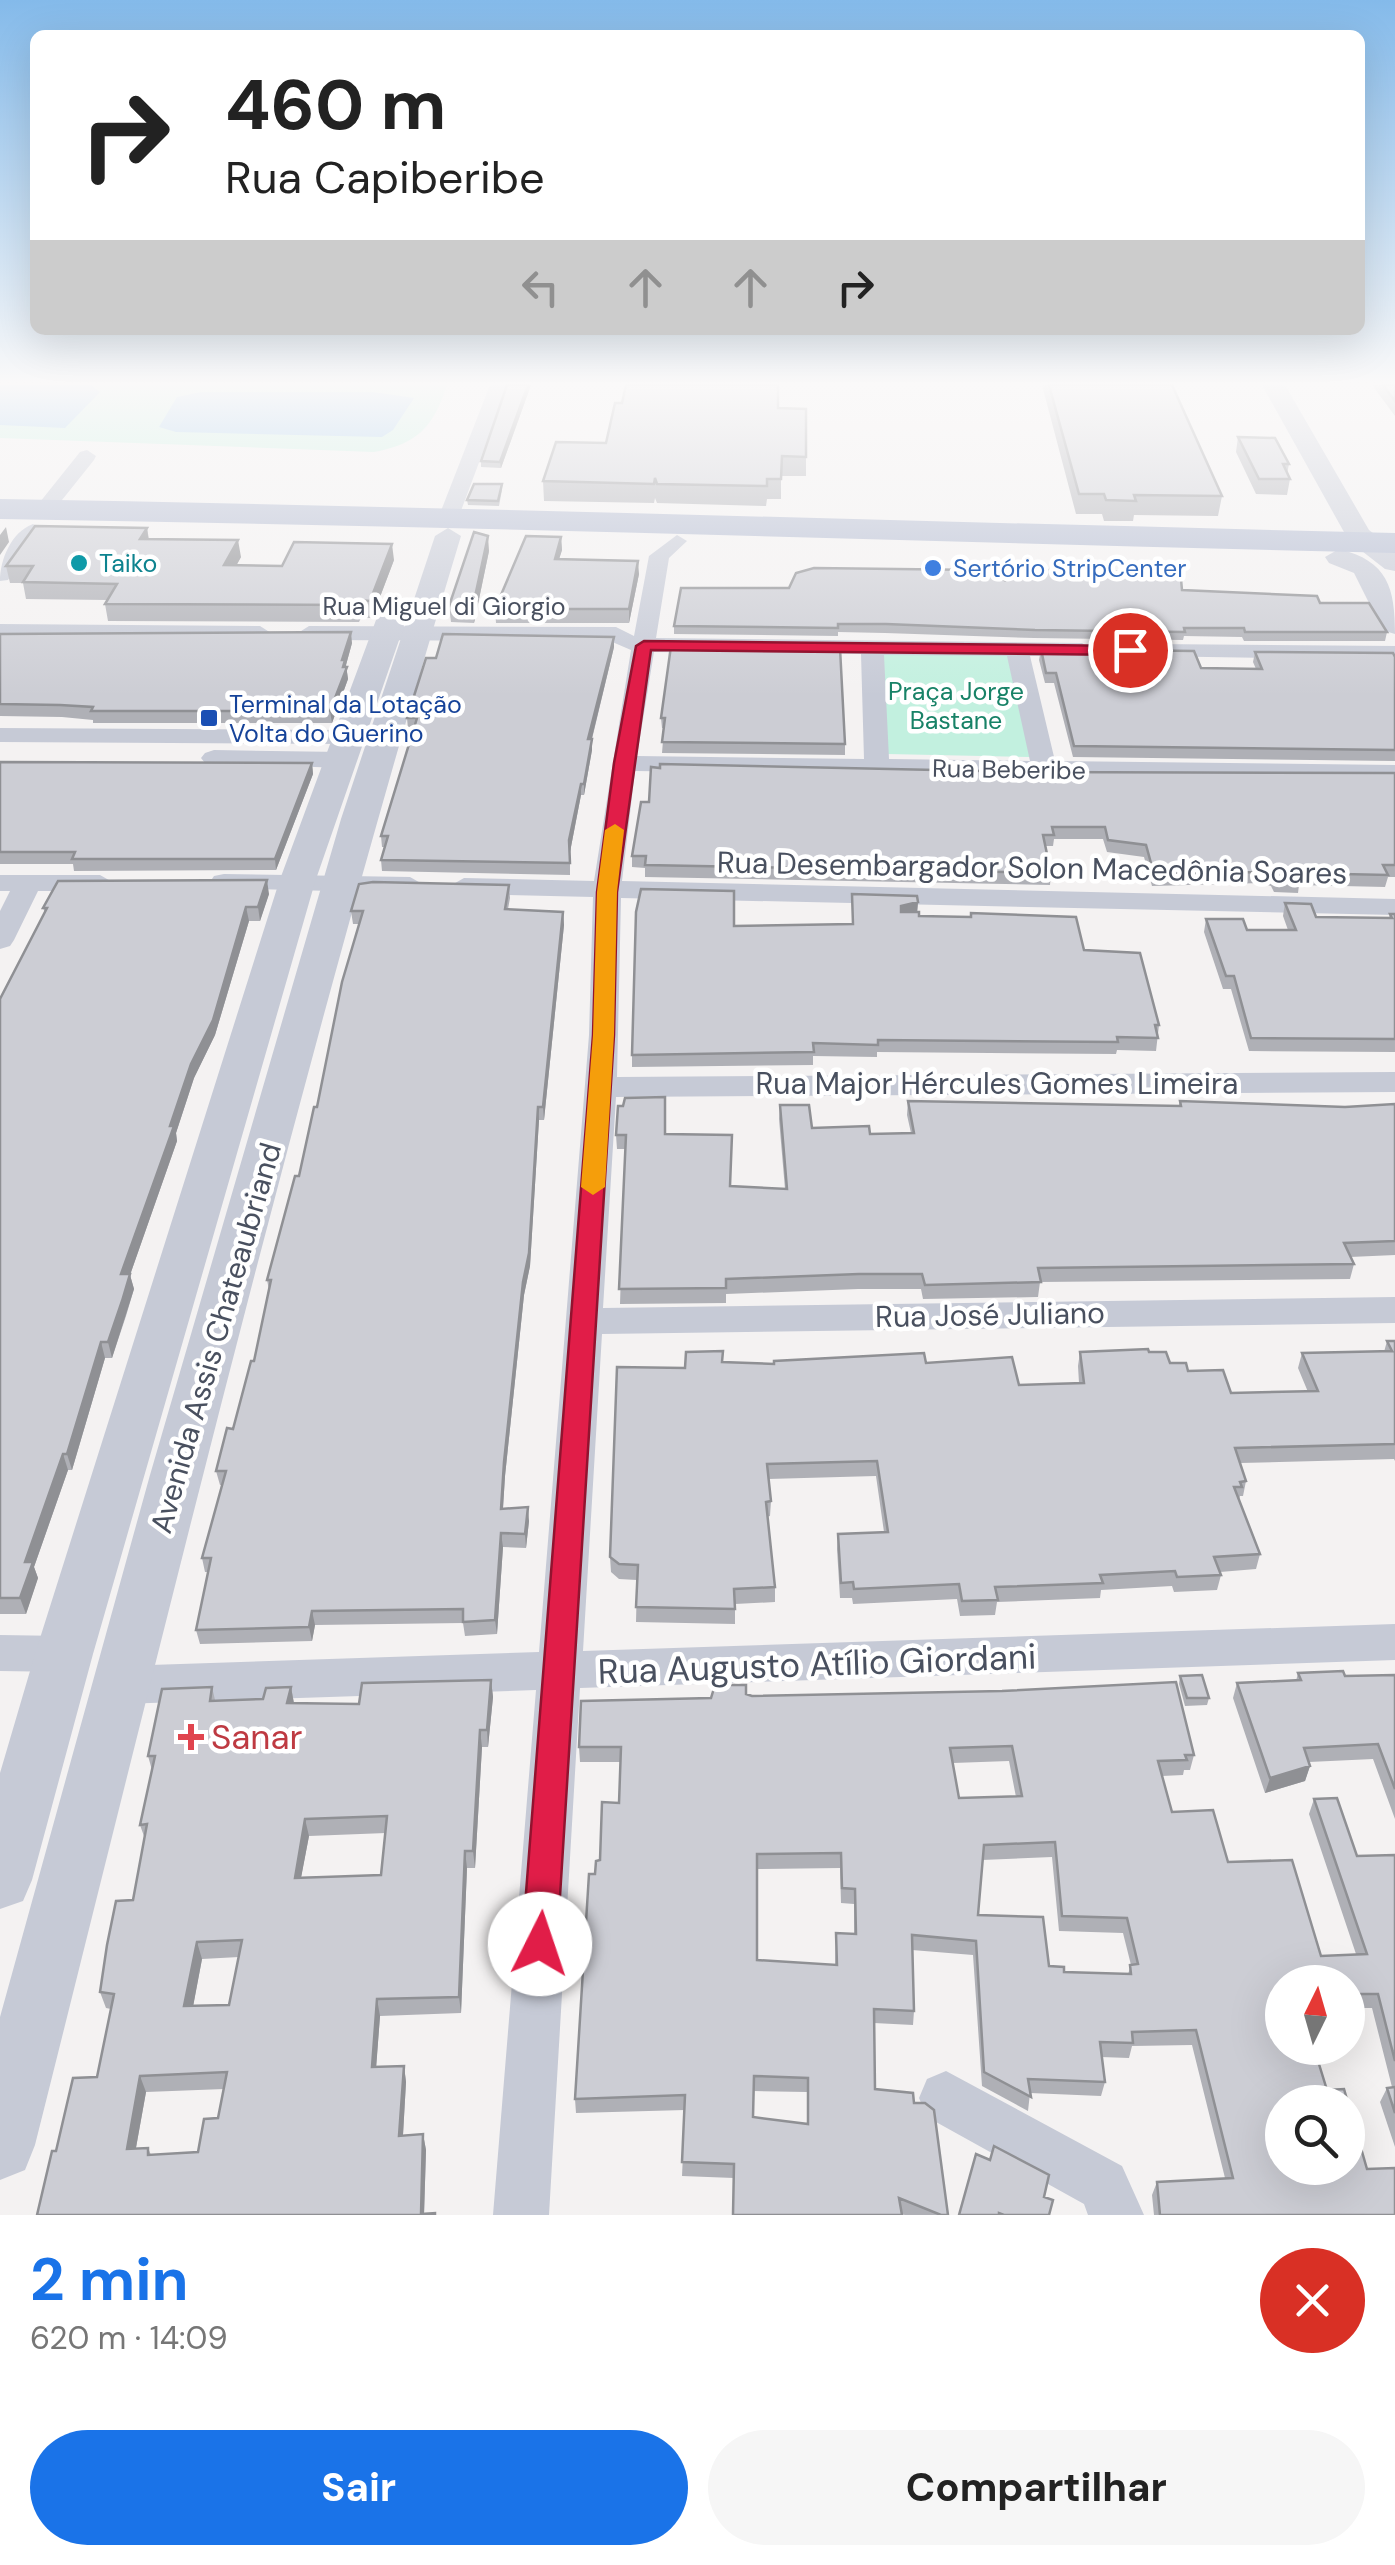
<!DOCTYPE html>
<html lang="pt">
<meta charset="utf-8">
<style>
:root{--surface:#fff;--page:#f6f6f6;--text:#222;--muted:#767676;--accent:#1a73e8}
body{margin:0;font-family:"DM Sans",sans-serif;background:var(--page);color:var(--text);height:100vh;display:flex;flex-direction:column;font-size:38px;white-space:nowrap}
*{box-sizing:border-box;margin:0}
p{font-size:32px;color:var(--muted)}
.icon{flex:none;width:55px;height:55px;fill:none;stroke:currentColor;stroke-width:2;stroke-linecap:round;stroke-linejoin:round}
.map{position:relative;height:2215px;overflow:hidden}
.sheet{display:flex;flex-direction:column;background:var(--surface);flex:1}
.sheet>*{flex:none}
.hud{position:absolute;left:30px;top:30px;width:1335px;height:305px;border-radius:15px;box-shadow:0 10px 40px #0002;background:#fff;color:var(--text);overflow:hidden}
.needle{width:65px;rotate:5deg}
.buttons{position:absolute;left:1265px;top:1965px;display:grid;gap:20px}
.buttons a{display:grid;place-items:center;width:100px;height:100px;border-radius:50%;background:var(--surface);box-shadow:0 10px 40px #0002;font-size:50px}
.pin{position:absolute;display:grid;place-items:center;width:85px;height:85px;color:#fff;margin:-42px;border:5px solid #fff;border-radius:50%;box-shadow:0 2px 10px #0007}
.me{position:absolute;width:110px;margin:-55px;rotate:4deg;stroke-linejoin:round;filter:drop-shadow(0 0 8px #0008)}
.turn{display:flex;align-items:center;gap:35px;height:210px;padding:0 30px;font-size:45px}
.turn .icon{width:130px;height:130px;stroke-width:2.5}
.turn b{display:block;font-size:70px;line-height:85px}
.lanes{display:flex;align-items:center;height:95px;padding:0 30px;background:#0003;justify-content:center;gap:50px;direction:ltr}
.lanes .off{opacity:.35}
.round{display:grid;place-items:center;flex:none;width:105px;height:105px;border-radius:52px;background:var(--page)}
.headline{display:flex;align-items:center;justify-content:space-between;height:170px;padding:0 30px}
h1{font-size:60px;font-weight:700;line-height:75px;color:var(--accent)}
.cta{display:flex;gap:20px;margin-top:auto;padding:20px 30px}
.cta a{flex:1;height:115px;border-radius:60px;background:var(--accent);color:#fff;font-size:40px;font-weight:700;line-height:115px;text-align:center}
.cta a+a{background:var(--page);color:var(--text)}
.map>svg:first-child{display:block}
.green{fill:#c2f0df}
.water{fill:#8fc2ec}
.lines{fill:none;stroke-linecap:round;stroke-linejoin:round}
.minor{fill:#c6cad6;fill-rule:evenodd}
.tertiary{fill:#c6cad6;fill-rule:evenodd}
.primary{fill:#b2bad0;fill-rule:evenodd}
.wall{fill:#afb0b6;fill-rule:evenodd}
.shaded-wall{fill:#8f9094}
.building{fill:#cccdd4;stroke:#8f9094;stroke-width:2.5;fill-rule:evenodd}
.route{fill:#e11d48;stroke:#92132f;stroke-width:2.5}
.slow{fill:#f59e0b}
.culture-dot{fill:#0f9aa8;stroke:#fff;stroke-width:4}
.shop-dot{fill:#3f7fe0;stroke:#fff;stroke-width:4}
.transit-dot{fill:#1a4fb4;stroke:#fff;stroke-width:4}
.health-dot{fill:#e0444e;stroke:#fff;stroke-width:4}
.labels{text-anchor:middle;stroke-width:9;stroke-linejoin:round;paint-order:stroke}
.far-culture-label{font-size:25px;fill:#0d838f;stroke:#fff;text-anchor:start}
.far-shop-label{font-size:25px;fill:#366cbe;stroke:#fff;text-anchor:start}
.far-street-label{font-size:25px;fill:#49505f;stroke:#fff}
.far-park-label{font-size:25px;fill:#188267;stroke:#fff}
.far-transit-label{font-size:25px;fill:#164399;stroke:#fff;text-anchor:start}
.street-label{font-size:30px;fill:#49505f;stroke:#fff}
.near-street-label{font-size:35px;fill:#49505f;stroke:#fff}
.near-health-label{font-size:35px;fill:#be3a42;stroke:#fff;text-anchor:start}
</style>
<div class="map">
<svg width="1395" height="2215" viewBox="0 0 1395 2215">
<rect width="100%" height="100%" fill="#f4f2f2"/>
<path class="green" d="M0 385H447C433 428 417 444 374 452L0 438Z
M881 653 1008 655 1030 757 887 754Z"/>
<path class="water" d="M0 385H91L100 392 65 428 0 425Z
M201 392H373L414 398 393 430 382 437 176 432 159 427 177 397Z"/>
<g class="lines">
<path class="minor" d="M490 385H508L459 516 449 522 442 520 439 516Z
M87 450 96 456 94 460 50 515H36V507L80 452Z
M33 524 43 530 8 580 0 581C0 560 11 532 33 524Z
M677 535 687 541 669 558 656 638 1082 643 1093 650 1090 655 1030 656 1055 761 1395 765V781L635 771 622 881 1395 899V915L621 898 617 1077 1395 1072V1092L616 1097 603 1308 1395 1297V1323L602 1334 583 1651 1395 1624V1660L580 1688 549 2215H493L536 1690 120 1704 104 1698 98 1685 104 1672 120 1666 539 1652 589 1035 593 897 464 894 450 886 464 878 594 881 631 650 610 641 309 640 298 633 309 626 616 627 634 636 649 556ZM654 652 861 654 864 759 637 756ZM884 655 1007 656 1030 761 889 759Z
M0 624 260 626 271 633 260 640 0 638Z
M1151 644 1395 646V660L1143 656 1140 651Z
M0 728 350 730 362 737 350 744 0 742Z
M214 750 342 752 355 760 342 768 205 763 201 758 205 753Z
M224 874 410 877 424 885 410 893 214 888 210 882 214 876Z
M0 875H100L114 883 100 891H38L14 940 10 946 0 949V911L10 891H0Z
M0 1635 64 1636 80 1641 86 1654 80 1667 64 1672 0 1671Z
M946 2071 1122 2166 1144 2215H1088L1084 2204 927 2117 919 2098 927 2079Z"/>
<path class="tertiary" d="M1262 385H1285L1369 530 1395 550V571L1385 569 1349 541Z
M448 528 461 536C300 1067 170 1607 35 2145L25 2170 0 2180V2017L150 1475 341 819 435 536Z
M1339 549C1388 561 1395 588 1395 634L1385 631 1380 625 1354 573 1329 563 1325 557Z
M391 611 401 614 406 620 315 882 93 1654 32 1880 23 1901 0 1909V1773L35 1654 279 882 376 620 381 614Z"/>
<path class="primary" d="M0 499C465 507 930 522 1395 533V553C930 542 465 526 0 519Z"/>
</g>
<path class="wall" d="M507 385H531L501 468 481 467V461Z
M1042 385H1172L1222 496 1218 516 1134 515 1133 521H1104L1102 514H1076Z
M1372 385H1395V416Z
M778 408 806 457V476H781V499H767L766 506 657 503 655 498 654 503 544 501 543 481 606 443Z
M1238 437 1289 464 1287 474 1290 479 1287 495 1256 494 1236 452Z
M502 490 499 506 468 505 467 500Z
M147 528 149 539 241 557 236 566H282L394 560 372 618H361L359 622 108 621 105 604 107 600 26 599 23 583H10L6 566Z
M561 537 562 550 559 559 639 574 629 623H496L495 609Z
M489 551 474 623 451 622 449 606Z
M1001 569 1182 590 1320 603 1387 632 1385 641H1244L1242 637 1184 636 1183 640 1034 638 885 633 838 632V636L674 634V626L789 588 1001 579Z
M0 634 352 643 346 665 348 679 332 723H93V720L62 717 0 716Z
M614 647 592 739V750L584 795H581L570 852V875L382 871 381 860 384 847H382L381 836 413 729H408L407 718Z
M1041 649 1201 668 1256 669 1253 662 1255 652 1395 657V761L1073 757 1054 683H1045L1039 660Z
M661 718 845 744V755L662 753 664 728H662Z
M0 762 312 763 313 774 276 870 74 871 73 864H0Z
M1024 772 1395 773V877H1388L1385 887 1299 885 1298 893 1274 892 1271 886 1261 883 1152 886 1144 857 1107 852 1103 839H1054L1053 846H1046L1051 873 1050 885 645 877V868L632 867V856Z
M509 885 510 898 508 909 563 912 564 925 544 1120H539L530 1266 524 1295 505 1476 503 1509 529 1521 526 1548 503 1547 497 1634 465 1636 463 1623 315 1625 312 1641 200 1644 196 1630 208 1572H205L202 1558 222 1485H220L216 1471 233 1429 254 1361 269 1290 267 1280 299 1176 317 1107 359 924H353L351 911Z
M269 894 260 921H249L215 1035 194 1078 176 1133 177 1141 130 1275 134 1289 126 1316 112 1358H105L72 1470H68L34 1567 38 1578 26 1614H0V999L45 913 43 908Z
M852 894 918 902 917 912 919 916 1084 950 1159 1025 1156 1051 1117 1050 1116 1054 877 1052V1057L813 1056V1065L632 1067V1055L734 926 852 924Z
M1285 903 1316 917 1389 918 1390 914H1395V1052L1249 1051 1231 989H1223L1204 932 1206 919 1247 930H1288L1283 916Z
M908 1101 1179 1106 1180 1101 1345 1107 1395 1104V1255L1350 1257 1354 1264 1350 1279 1040 1282 1038 1297 923 1299 921 1289H858L726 1294V1303L620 1304 625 1149H617L616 1135 665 1134 730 1186 785 1189 779 1119 780 1105 812 1128 870 1134 911 1133 907 1115Z
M1387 1341H1395V1461L1394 1459 1240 1463 1246 1481 1243 1496H1240L1239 1500 1260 1554 1256 1569 1220 1572 1221 1575 1217 1590 1174 1592 1172 1586 1101 1590 1100 1598 997 1602 995 1615 960 1616 957 1599 853 1604 852 1598H840L837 1549 838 1534 884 1532 876 1476 768 1479 771 1501 770 1516 767 1517 775 1587V1602L735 1604V1624L636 1622 637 1580 619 1579 611 1572 610 1557 685 1368 722 1362 774 1364 926 1363 1019 1385 1079 1383 1078 1366 1080 1352H1149L1231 1393 1308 1392 1298 1368 1302 1353 1384 1352Z
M1298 1673 1345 1676 1395 1675V1819L1373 1759 1309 1762 1310 1766 1305 1781 1265 1793 1233 1698 1237 1683 1296 1681Z
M1180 1676 1209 1698 1207 1705 1185 1706 1179 1684Z
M491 1680 493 1697 488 1747H482L475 1868H467L461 2013 380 2016 376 2067 404 2066 406 2082 403 2135 423 2134 426 2150 424 2214 435 2213V2215H37L52 2151H56L73 2078 97 2077 111 2009 106 2008 100 1992 107 1945 116 1901 133 1900 145 1839 140 1825 152 1770 148 1756 162 1689 212 1687 215 1700 263 1699 266 1688 291 1687 294 1703 359 1704 362 1683ZM386 1833 381 1875 301 1877 309 1836ZM239 1957 229 2005 193 2006 202 1959ZM224 2089 218 2118 204 2119 198 2152 151 2155 148 2148H136L146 2092Z
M746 1694 752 1696 1194 1755 1190 1770H1184L1183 1775 1162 1776 1172 1812 1228 1862 1321 1956 1356 1954 1309 1814 1314 1799 1357 1856 1395 1855V2147L1380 2102 1387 2088 1392 2087 1372 2008H1350L1348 2004V1982H1282L1327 2090 1367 2169 1395 2215H1154L1152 2195 1157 2182 1225 2178 1192 2045 1132 2046 1129 2058 1101 2057 1105 2082 1101 2096 1030 2093 1028 2111 982 2086 973 1955 912 1950 914 2011 913 2025 874 2023 875 2089 914 2103 948 2215H905L734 2178 682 2176 685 2110 576 2113 575 2099 595 1874 619 1803 620 1762H580L579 1747 711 1698ZM1009 1761 1016 1797 959 1798 953 1763ZM1052 1857 1059 1931 1123 1933 1131 1965 1128 1974 1064 1972 1049 1966 978 1915 982 1860ZM840 1868 841 1903 854 1904V1934L836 1933 835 1965 757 1960V1869ZM754 2091 807 2092V2124L753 2117Z"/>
<path class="shaded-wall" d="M528 385H531L501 468 500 462Z
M6 527 9 542 0 555V535Z
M147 528 149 544 140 539Z
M488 536 489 551 474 623 473 606Z
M561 537 562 550 555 572V559Z
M238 540 241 557 227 582 224 565Z
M392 544 394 560 372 618 370 601Z
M638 561 639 574 629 623V609Z
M351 632 352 643 346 665 348 679 332 723 330 711 342 660Z
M614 637V647L589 750 588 739Z
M592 739V750L584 795V784Z
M312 763 313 774 276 870 275 859Z
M581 784V795L570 852 569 840Z
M267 880 269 894 260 921 258 907Z
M918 902 917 914 900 918 901 906Z
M246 907 249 921 215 1035 194 1078 176 1133 177 1141 130 1275 134 1289 112 1358 108 1342 121 1274 170 1126Z
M563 912 564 925 544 1120 543 1107Z
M538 1107 539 1120 530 1266 524 1295 505 1476 502 1523 501 1509 504 1462Z
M101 1342 105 1358 72 1470 67 1454Z
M63 1454 68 1470 34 1567 38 1578 26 1614 20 1598 25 1562Z
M528 1507 529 1521 526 1548 525 1534Z
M501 1533 503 1547 497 1634 495 1620Z
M312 1611 315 1625 312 1641 309 1627Z
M491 1680 493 1697 488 1747 487 1730Z
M291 1687 294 1704 287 1703Z
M480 1730 482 1747 475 1868 473 1851Z
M1310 1766 1305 1781 1265 1793 1270 1778Z
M305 1819 309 1836 298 1894 295 1878Z
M465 1851 467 1868 461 2013 459 1997Z
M197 1942 202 1959 190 2023 184 2006Z
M377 1999 380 2016 375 2083 372 2067Z
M404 2066 406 2082 402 2152 399 2136Z
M140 2076 146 2092 133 2164 127 2149Z
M423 2134 426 2150 424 2215H421Z"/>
<path class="building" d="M507 385H528L500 462 481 461Z
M626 385H778V408L806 409V457L782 456 781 479H767V486L657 484 655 478 654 484 543 481 556 442 606 443 615 403H622Z
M1049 385H1172L1222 496 1134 495 1136 501 1106 500 1104 494H1079Z
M1383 385H1395V401Z
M1238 437 1275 438 1289 464H1283L1290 479H1259Z
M474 484H502L498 501 467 500Z
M35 526 147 528 140 539 238 540 224 565 282 566 294 542 392 544 370 601 359 600 357 605 105 604 117 584 23 582 33 566H6Z
M474 532 488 536 473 606H449Z
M526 536 561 537 555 559 638 561 629 609H495Z
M1142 566 1181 579 1182 590 1317 596 1320 603H1369L1387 632H1245L1244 628H1184L1185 632 1035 630 886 624H838V628L674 626 681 588H789L796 573 814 568 979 570 1004 580 1001 569 1128 572Z
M351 632 342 660H345L343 667H347L330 711H91L93 707 60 705 0 704V634Z
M443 634 614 637 588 739H592L584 784H581L569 840 570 863 381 860 388 836H381L417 718H407L426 658H436Z
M671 646 840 648 845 744 662 742 665 718H661Z
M1041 649 1194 651 1201 668 1262 669 1255 652 1393 653 1395 657V750L1074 746 1056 673H1046Z
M0 762 312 763 275 859H72L75 852H0Z
M660 764 1024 772 1395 773V865H1383L1388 875 1297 873 1300 881 1276 880 1274 874 1264 872 1154 874 1146 845 1108 840 1105 827H1052L1054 835H1043L1051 873 645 865 646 856H632L641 802H649L651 767 660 768Z
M267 880 258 907H246L213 1020 191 1064 170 1126H174L121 1274H130L122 1301 108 1342H101L67 1454H63L25 1562H33L20 1598H0V999L47 908H43L58 881Z
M373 882 509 885 505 909 563 912 543 1107H538L529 1253 523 1282 504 1462 501 1509 528 1507 525 1534 501 1533 495 1620 463 1622V1609L312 1611 309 1627 196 1630 211 1558H202L226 1471H216L227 1428 233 1429 251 1361H254L271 1280H267L295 1176H299L314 1107H317L342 982 363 911H351L359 884Z
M641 889 734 891V926L853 924 852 894 917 896 918 902 901 906V912H919V916L971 917V913L1076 917 1084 950 1140 953 1159 1025H1155L1158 1038 1117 1037 1118 1042 878 1040V1045L813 1043 814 1052 632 1055 636 912Z
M1285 903 1311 904 1316 917 1392 918 1390 914H1395V1039L1251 1038 1234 976H1226L1206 919H1243L1247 930H1296Z
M665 1097V1134L732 1135 730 1186 787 1189 780 1105H809L812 1128 869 1126 870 1134 914 1133 908 1101 1181 1106 1180 1101 1345 1107 1395 1104V1241L1344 1243 1354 1264 1038 1268 1041 1282 925 1285 922 1274H859L726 1279V1288L619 1289 626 1135H616L618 1106H623L625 1098Z
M1387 1341H1395V1444L1235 1448 1246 1481 1240 1482 1242 1487H1234L1260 1554 1214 1557 1221 1575 1177 1577 1175 1571 1100 1575 1103 1583 995 1587 998 1600 962 1601 959 1584 854 1589 853 1582 841 1583 838 1534 888 1532 877 1461 767 1464 771 1501 766 1502 775 1587 734 1589 735 1609 636 1607 638 1565 619 1564 610 1557 617 1367 685 1368 686 1352 723 1351 722 1362 774 1364V1361L924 1353 926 1363 1012 1357 1019 1385 1049 1384 1084 1383 1080 1352 1148 1349 1149 1352H1166L1170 1363H1186L1188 1371 1223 1370 1231 1393 1318 1391 1302 1353 1392 1351Z
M1343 1671 1345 1676 1395 1675V1789L1378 1744 1304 1748 1310 1766 1270 1778 1237 1683 1301 1680 1298 1673Z
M1202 1675 1209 1698H1187L1180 1676Z
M491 1680 487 1730H480L473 1851H465L459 1997 377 1999 372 2067 404 2066 399 2136 423 2134 421 2214 435 2213V2215H37L52 2151H56L73 2078 97 2077 114 1994 100 1992 107 1945 116 1901 133 1900 147 1824 140 1825 155 1756H148L162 1689 212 1687 210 1701 263 1699 266 1688 291 1687 287 1703 359 1704 362 1683ZM387 1816 381 1875 295 1878 305 1819ZM242 1940 229 2005 184 2006 197 1942ZM227 2072 218 2118 204 2119 198 2152 148 2155V2148L127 2149 140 2076Z
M1176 1682 1194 1755H1185L1187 1760 1158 1761 1172 1812 1213 1810 1228 1862 1292 1860 1321 1956 1367 1954 1314 1799 1337 1798 1357 1856 1395 1855V2061L1378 1994H1356L1354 1989 1348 1990V1982H1282V2048H1314L1327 2090 1344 2089 1367 2169 1395 2168V2215H1160L1157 2182 1233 2178 1196 2030 1132 2032 1133 2043 1100 2042 1105 2082 1028 2079 1031 2097 984 2072 976 1941 912 1935 914 2011 874 2009 875 2089 913 2093 914 2103H925L934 2110 948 2215H941L899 2198 902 2215H733L734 2164 682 2162 685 2095 575 2099 589 1874H595L596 1861 600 1860 602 1802 619 1803 621 1747H579L581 1701 711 1698 715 1685H746V1694L752 1696 1002 1691ZM1012 1746 1022 1796 959 1798 950 1748ZM1055 1842 1062 1916 1127 1918 1138 1964 1130 1965 1131 1974 1064 1972V1967L1049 1966 1043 1917 978 1915 984 1845ZM841 1853 842 1888 855 1889 856 1934 836 1933 837 1965 757 1960V1854ZM754 2076 808 2078V2124L753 2117ZM1282 2102H1348V2168H1282Z
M1395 2087V2113L1387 2088Z
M994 2146 1049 2175 1044 2197 1053 2200 1049 2215H1004L999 2213V2215H959L976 2154 990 2160Z"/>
<linearGradient id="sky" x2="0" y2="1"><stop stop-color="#84baea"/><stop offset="0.55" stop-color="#faf9f9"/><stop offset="1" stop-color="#faf9f9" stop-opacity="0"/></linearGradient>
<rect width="1395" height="696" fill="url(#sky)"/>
<path class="route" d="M644 641 1130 646 1138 650 1130 655 651 650 617 892 614 1035 557 1944 552 1956 540 1961 527 1956 522 1944 593 1035 597 892 614 763 636 646Z"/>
<path class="slow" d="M615 824 624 830 617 892 614 1035 605 1187 593 1195 581 1187 593 1035 597 892 605 830Z"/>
<circle class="culture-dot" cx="79" cy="563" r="10"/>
<circle class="shop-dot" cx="933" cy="568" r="10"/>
<rect class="transit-dot" x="199" y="708" width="20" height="20" rx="5"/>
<path class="health-dot" d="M186 1722h10v10h10v10h-10v10h-10v-10h-10v-10h10z"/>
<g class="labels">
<g class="far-culture-label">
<text x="99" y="572">Taiko</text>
</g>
<g class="far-shop-label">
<text x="953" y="577">Sertório StripCenter</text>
</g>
<g class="far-street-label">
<text x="444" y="615">Rua Miguel di Giorgio</text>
<text transform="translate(1009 769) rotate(1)" y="9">Rua Beberibe</text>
</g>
<g class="far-park-label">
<text x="956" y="700">Praça Jorge<tspan x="956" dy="29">Bastane</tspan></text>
</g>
<g class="far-transit-label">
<text x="229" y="713">Terminal da Lotação<tspan x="229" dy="29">Volta do Guerino</tspan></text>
</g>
<g class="street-label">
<text transform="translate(1032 868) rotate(1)" y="10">Rua Desembargador Solon Macedônia Soares</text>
<text x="997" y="1094">Rua Major Hércules Gomes Limeira</text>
<text transform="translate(990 1315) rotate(-1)" y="10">Rua José Juliano</text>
<text transform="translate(216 1338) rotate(-74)" y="10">Avenida Assis Chateaubriand</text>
</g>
<g class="near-street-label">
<text transform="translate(817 1664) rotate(-2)" y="12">Rua Augusto Atílio Giordani</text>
</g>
<g class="near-health-label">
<text x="211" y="1749">Sanar</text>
</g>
</g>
</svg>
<div class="buttons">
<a><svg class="needle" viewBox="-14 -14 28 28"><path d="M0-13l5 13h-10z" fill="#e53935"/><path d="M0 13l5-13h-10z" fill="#767676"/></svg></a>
<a><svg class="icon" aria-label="search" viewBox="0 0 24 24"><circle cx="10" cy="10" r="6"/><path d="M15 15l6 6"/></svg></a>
</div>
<div class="pin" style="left:1130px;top:650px;background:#d93025"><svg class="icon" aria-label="arrive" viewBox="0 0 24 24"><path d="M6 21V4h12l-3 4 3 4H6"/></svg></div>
<svg class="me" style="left:540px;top:1944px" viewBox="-20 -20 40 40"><circle r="19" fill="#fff"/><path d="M0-13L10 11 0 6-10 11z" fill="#e11d48"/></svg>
<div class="hud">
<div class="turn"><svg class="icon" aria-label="right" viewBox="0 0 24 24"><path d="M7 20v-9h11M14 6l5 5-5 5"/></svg><div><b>460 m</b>Rua Capiberibe</div></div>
<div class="lanes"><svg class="icon off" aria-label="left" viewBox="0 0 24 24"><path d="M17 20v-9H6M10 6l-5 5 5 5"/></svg><svg class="icon off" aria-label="ahead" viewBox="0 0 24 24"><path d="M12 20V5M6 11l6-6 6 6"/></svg><svg class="icon off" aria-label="ahead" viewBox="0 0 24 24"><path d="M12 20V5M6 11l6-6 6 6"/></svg><svg class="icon" aria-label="right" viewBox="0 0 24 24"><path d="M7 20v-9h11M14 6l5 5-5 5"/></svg></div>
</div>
</div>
<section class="sheet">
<div class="headline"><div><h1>2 min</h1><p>620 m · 14:09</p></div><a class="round" style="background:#d93025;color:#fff"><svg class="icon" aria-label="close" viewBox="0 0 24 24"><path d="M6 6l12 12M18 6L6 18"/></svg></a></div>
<div class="cta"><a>Sair</a><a>Compartilhar</a></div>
</section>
